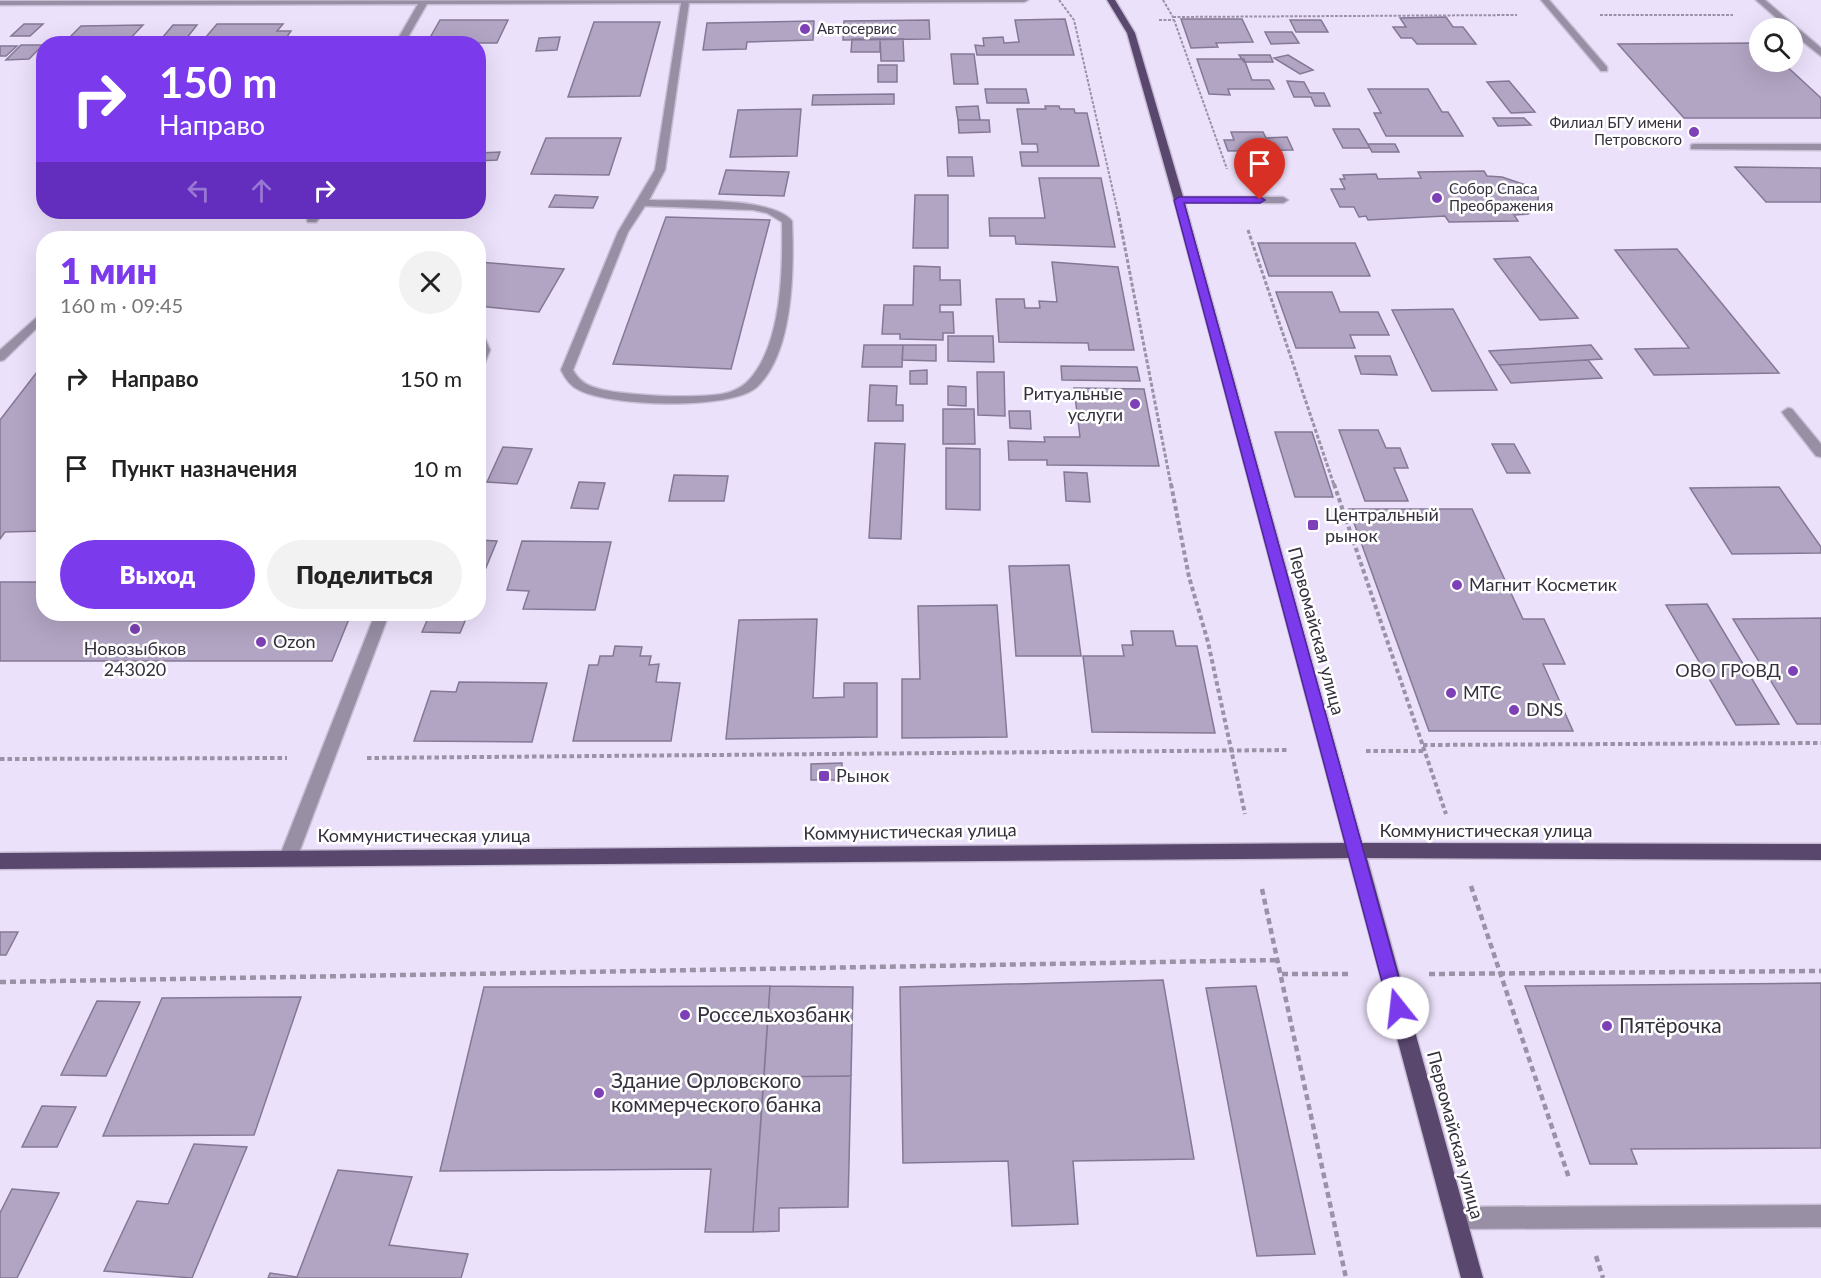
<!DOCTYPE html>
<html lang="ru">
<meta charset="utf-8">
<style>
:root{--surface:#fff;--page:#f2f2f2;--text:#222;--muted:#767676;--accent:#7c3aed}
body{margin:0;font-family:Lato,sans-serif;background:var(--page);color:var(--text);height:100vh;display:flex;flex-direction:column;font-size:22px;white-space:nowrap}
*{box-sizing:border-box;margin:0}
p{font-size:20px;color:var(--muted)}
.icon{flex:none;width:33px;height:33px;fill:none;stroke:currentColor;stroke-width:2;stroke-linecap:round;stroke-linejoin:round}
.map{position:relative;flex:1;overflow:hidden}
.panel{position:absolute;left:36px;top:231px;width:450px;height:390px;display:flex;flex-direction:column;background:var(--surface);border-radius:24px;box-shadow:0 6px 24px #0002}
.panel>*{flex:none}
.top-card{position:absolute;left:36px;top:36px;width:450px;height:183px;border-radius:24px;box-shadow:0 6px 24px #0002;background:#7c3aed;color:#fff;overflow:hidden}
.controls{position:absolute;left:1749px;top:18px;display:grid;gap:12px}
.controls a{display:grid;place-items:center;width:54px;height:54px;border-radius:50%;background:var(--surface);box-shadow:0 6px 24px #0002;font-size:30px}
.pin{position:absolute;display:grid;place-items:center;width:51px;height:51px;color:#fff;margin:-62px -26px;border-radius:50% 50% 50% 0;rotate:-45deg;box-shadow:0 0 6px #0007}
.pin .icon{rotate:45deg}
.me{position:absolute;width:66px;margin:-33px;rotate:344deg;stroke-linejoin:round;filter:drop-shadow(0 0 4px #0008)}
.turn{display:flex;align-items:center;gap:21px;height:126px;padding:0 24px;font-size:27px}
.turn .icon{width:78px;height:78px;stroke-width:2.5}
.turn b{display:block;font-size:42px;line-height:51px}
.lanes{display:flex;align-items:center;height:57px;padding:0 24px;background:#0003;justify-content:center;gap:30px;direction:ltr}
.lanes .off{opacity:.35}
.round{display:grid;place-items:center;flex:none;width:63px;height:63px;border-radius:32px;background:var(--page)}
.head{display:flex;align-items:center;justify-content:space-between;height:102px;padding:0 24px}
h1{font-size:36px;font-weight:800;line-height:45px;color:var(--accent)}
.action{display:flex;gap:12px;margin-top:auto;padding:12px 24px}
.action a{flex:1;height:69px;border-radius:36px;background:var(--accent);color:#fff;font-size:24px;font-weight:800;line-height:69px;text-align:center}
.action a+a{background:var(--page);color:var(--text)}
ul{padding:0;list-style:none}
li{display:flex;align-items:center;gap:18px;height:90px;padding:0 24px}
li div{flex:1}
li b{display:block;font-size:22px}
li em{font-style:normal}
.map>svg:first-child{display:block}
.building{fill:#b2a5c4;stroke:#857896;stroke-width:1.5}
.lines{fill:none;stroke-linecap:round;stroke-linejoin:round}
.minor-casing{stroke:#c7bed5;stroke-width:3}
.major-casing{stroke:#c7bed5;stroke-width:3}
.path-far3{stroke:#9a92a6;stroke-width:2;stroke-dasharray:3 1.5;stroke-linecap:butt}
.path-far2{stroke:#9a92a6;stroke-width:3;stroke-dasharray:4 2;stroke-linecap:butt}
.path-far1{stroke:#9a92a6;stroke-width:4;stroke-dasharray:4.5 3;stroke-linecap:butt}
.path{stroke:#9a92a6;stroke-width:4.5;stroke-dasharray:6 4;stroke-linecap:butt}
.minor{fill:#988fa5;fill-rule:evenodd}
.major{fill:#59476e;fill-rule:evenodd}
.route{fill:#7c3aed;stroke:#51269a;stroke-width:1.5}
.poi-dot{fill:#7d40b6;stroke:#fff;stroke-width:2}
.labels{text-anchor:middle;stroke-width:5;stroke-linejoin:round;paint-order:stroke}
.far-poi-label{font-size:15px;fill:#35303d;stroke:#fff;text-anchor:start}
.poi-label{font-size:18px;fill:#35303d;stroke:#fff;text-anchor:start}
.street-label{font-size:18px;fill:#35303d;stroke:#fff}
.near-poi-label{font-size:21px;fill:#35303d;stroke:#fff;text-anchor:start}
</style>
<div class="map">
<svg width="1821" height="1278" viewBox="0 0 1821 1278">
<rect width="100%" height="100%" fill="#ece1fb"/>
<path class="building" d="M1446 17 1453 27H1463L1476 44H1417L1412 38H1401L1393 27H1406L1400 18Z
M1065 19 1074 55H977L975 45 984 46 983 38 1003 37 1004 43 1019 42 1015 20Z
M1181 19H1242L1253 42 1216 43 1218 47 1191 48Z
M440 20H508L497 43H427Z
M929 20 930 39 843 40 844 21Z
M1290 20H1321L1328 32H1296Z
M814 21 813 40 747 42 746 49 703 50 707 23Z
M594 22H660L640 96 568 97Z
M24 24H43L30 36H11Z
M217 24H283L277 31H291L284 41H270L268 44H200Z
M143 25 127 42 63 44 81 26Z
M173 25H197L182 44H157Z
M1265 32H1292L1299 43 1271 44Z
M560 37 557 50 536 51 539 38Z
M852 39H880V52H851Z
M880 39H903L904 61H881Z
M1760 43V62H1782L1821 98V118H1684L1618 44Z
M21 45H43L29 59 6 60Z
M0 46H17L6 56H0Z
M951 54H974L978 84H954Z
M1239 55H1270L1273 62H1244Z
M1288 55 1313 70 1300 74 1274 58Z
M1197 59H1244L1252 80H1269L1274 89H1228L1230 95 1209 94Z
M878 65H897V82H878Z
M1287 81 1304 82 1310 93H1324L1330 106H1315L1311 97H1294Z
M1509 81 1535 112 1511 113 1487 82Z
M985 89H1026L1029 103H987Z
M1368 89H1428L1442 112H1448L1463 136H1386L1374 113H1381Z
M894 94V104L812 105 813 95Z
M978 106 980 120H958L956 107Z
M1045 106H1059L1060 109H1074L1075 113H1087L1099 166H1022L1020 152H1038L1037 144H1022L1017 109H1046Z
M801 109 797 156 730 157 738 110Z
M1493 118H1524L1531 125 1498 126Z
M958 120H989L990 132 959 133Z
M1333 129H1359L1370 148H1343Z
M1231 132H1263L1266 138 1287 137 1293 150 1228 151 1224 140H1234Z
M546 138H621L609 175 531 174Z
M1368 144H1395L1399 152H1372Z
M500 152 497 160 478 161V153Z
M947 157H972L974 176H948Z
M1735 167 1821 168V202H1766Z
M726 170 789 172 784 196 719 194Z
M1484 171 1487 176 1502 177 1526 185 1538 196V207L1528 214 1514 215 1518 221 1449 222 1445 216 1368 220 1366 216 1359 217 1354 207H1340L1331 189H1345L1340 179H1345L1343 175 1376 174 1378 179 1421 178 1418 172Z
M1039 178H1101L1115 247 1016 244 1015 236H990L989 218H1045Z
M555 195 598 197 593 208 549 207Z
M915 195H948V248H913Z
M666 217 770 220 731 369 613 364Z
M1258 243H1355L1370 276H1269Z
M1677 249 1779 373 1654 375 1635 349 1689 348 1615 250Z
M1530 257 1578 318 1540 320 1494 259Z
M478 262 564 269 539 312 478 306Z
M1052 262 1118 267 1134 350H1089L1088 343 999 342 996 299H1024L1025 308H1040L1039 301 1057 302Z
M914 266 940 267V280H960L961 305H940V312H953L954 333H943V340L900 339V334H882L884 305H913Z
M1276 292H1332L1340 312H1378L1389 335H1350L1355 348H1296Z
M1453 309 1497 390 1432 391 1392 310Z
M948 336H993L994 362 948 361Z
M864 345H903L902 367H862Z
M903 345H936V361L902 360Z
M1591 345 1602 359 1499 365 1489 351Z
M1355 356H1390L1397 375 1361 374Z
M1588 360 1602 378 1511 383 1499 365Z
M44 363V531L5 532 0 539V420Z
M1061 366 1137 367 1140 381 1062 380Z
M927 370V384H910V371Z
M977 372H1004L1005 416 978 415Z
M870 385 897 386 896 405H903V421H868Z
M948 386 966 387V406L948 405Z
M1074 388 1144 389 1159 466 1047 465V460H1009L1008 441 1045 442 1044 437H1080Z
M943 409H974L975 444H943Z
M1009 411H1030L1031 429 1010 428Z
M1339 430H1378L1386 448H1400L1408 468H1394L1408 501H1365Z
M1275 432H1312L1333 497H1295Z
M875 443 905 444 901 539 869 538Z
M1492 444H1514L1530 473H1507Z
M503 447 532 449 517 484 487 482Z
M946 448 980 449V510L946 509Z
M1064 472 1087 473 1090 502 1066 501Z
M674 475 728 476 724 501H669Z
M579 482 605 483 598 509 571 508Z
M1779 487 1821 547V553L1732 554 1690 488Z
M1349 509H1472L1523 619H1544L1565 664H1543L1573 731H1429Z
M478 540 497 541 478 587Z
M522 541 611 542 595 610 523 609 529 591 507 590Z
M1069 565 1081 656H1016L1009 566Z
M0 582H44V614H351L332 661H0Z
M1707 604 1779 724 1736 725 1666 605Z
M997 605 1007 737 902 738V679H920L918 606Z
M430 614H468L460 633 422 632Z
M1821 618V724H1797L1733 619Z
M817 619 813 698 844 697V683H877V737L726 739 739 620Z
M1131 631H1173L1176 646H1197L1215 733 1092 732 1083 656H1124L1122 645H1133Z
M615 646 642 647 640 656H651L649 665 659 664 656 682 680 683 671 741H573L589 665H598L600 656H613Z
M459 682 547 683 532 742 414 741 431 691 456 692Z
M842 763V780H811V764Z
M0 932H18L6 955H0Z
M1163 980 1194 1159 1073 1161 1078 1224 1012 1226 1008 1161 903 1163 900 987Z
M1821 983V1148L1631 1149 1637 1164H1590L1525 986Z
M770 986 753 1232H705L711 1169 440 1171 484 987Z
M770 986 853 987 851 1076 764 1077Z
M1256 986 1315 1254 1257 1256 1206 988Z
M301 997 254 1135 103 1136 162 998Z
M97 1001 140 1002 106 1076 61 1075Z
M851 1076 848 1207 779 1208V1231L753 1232 764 1077Z
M42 1106 76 1107 57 1147H22Z
M194 1144 247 1147 192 1278 104 1271 137 1201 168 1204Z
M338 1170 412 1177 389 1245 468 1254 461 1278H268L270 1273 297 1277Z
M12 1189 59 1193 17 1278H0V1213Z"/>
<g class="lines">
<defs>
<path id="minor" d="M1028 0 1024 2 689 3 665 170 649 200C682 201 771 196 792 221 794 269 794 352 757 387 731 411 608 406 579 390 570 386 565 378 561 370L618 232 655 170 681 3 427 4 404 44H395L418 4 0 5V1ZM645 206 753 210 767 213 782 222C783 269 782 344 749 380 745 385 736 390 730 392 707 400 616 396 593 387 584 384 578 379 573 370L628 232Z
M1541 0H1549L1607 67V71H1601Z
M1756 0H1765L1821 48V56L1792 33V28H1788Z
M1694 144H1821V150L1691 149V145Z
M1179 197H1283L1288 200 1283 203 1175 202V198Z
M315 212H325L316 222H308L307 220Z
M44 311V321L4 360 0 361V350Z
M478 333 484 336 490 350 484 365 478 369Z
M1788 408 1792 409 1821 444V457L1816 456 1784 415 1782 412Z
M375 614H389L297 858 294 863 288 866 282 863 279 858Z
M1821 1205V1227L1456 1229 1448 1226 1445 1218 1448 1210 1456 1207Z"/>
<path id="major" d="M1107 0H1115L1135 33 1184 200 1362 843 1821 844V860L1367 858 1483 1278H1461L1349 858 0 869V853L1345 843 1174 200 1127 33Z"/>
</defs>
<use href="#minor" class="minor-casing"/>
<use href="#major" class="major-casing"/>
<path class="path-far3" d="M1059 0 1074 20 1118 213
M1163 0 1173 17 1227 169
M1600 15H1733
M1173 17 1517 15
M1159 20H1174"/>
<path class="path-far2" d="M1118 212 1171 485
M1248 230 1334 485"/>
<path class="path-far1" d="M1171 484 1189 577 1208 642 1245 814
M1334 484 1446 814
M1423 745 1821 743
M1366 751H1425
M367 758 1289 750
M0 759 287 758"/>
<path class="path" d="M1471 886 1569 1178
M1262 889 1346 1278
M1282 974H1349
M1429 974 1821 971
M0 982 1278 960
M1596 1256 1603 1278"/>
<use href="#minor" class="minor"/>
<use href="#major" class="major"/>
</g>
<path class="route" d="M1179 197H1260L1265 200 1260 203H1184L1407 1008 1404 1014 1398 1016 1392 1014 1389 1008 1174 200Z"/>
<g class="poi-dot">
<circle cx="805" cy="29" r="6"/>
<circle cx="1694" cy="132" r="6"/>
<circle cx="1437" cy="198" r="6"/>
<circle cx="1135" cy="404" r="6"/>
<rect x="1307" y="519" width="12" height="12" rx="3"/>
<circle cx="1457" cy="585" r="6"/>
<circle cx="135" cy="629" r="6"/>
<circle cx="261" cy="642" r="6"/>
<circle cx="1793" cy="671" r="6"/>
<circle cx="1451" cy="693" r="6"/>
<circle cx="1514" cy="710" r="6"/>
<rect x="818" y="770" width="12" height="12" rx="3"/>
<circle cx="685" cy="1015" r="6"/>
<circle cx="1607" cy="1026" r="6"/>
<circle cx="599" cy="1093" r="6"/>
</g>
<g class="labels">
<g class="far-poi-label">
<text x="817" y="34">Автосервис</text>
<text x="1682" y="128" text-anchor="end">Филиал БГУ имени<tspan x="1682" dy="17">Петровского</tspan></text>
<text x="1449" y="194">Собор Спаса<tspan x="1449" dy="17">Преображения</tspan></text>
</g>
<g class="poi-label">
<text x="1123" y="400" text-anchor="end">Ритуальные<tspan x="1123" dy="21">услуги</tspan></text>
<text x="1325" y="521">Центральный<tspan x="1325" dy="21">рынок</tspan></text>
<text x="1469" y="591">Магнит Косметик</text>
<text x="273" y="648">Ozon</text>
<text x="135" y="655" text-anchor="middle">Новозыбков<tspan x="135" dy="21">243020</tspan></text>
<text x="1781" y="677" text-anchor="end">ОВО ГРОВД</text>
<text x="1463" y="699">МТС</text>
<text x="1526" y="716">DNS</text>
<text x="836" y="782">Рынок</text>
</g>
<g class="street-label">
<text transform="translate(1316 631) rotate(75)" y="6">Первомайская улица</text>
<text x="1486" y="837">Коммунистическая улица</text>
<text transform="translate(910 832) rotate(-1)" y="6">Коммунистическая улица</text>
<text x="424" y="842">Коммунистическая улица</text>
<text transform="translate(1455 1135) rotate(75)" y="6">Первомайская улица</text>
</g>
<g class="near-poi-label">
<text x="697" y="1022">Россельхозбанк</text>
<text x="1619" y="1033">Пятёрочка</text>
<text x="611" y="1088">Здание Орловского<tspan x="611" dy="24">коммерческого банка</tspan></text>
</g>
</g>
</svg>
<div class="controls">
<a><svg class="icon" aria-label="search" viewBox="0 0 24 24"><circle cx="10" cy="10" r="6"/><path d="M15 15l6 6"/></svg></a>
</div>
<div class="pin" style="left:1260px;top:200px;background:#d93025"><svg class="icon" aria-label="arrive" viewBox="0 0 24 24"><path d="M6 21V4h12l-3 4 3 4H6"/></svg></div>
<svg class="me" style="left:1398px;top:1008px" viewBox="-20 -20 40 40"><circle r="19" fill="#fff"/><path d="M0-13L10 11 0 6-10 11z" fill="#7c3aed"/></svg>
<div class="top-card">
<div class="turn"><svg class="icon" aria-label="right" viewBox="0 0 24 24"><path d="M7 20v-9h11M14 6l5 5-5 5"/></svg><div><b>150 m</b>Направо</div></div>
<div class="lanes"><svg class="icon off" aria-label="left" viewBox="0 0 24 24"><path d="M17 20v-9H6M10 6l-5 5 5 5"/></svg><svg class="icon off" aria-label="ahead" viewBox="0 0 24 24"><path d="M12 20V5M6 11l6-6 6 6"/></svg><svg class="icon" aria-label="right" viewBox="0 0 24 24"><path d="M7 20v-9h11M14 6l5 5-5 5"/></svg></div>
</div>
<section class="panel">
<div class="head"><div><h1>1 мин</h1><p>160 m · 09:45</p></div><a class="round"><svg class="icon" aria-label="close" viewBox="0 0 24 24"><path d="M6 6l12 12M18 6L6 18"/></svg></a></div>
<ul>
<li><svg class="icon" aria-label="right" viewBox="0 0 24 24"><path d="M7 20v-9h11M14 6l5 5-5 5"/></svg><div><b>Направо</b></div><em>150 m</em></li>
<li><svg class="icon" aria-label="arrive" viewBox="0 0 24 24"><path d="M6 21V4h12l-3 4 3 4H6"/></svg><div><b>Пункт назначения</b></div><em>10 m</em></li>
</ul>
<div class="action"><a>Выход</a><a>Поделиться</a></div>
</section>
</div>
